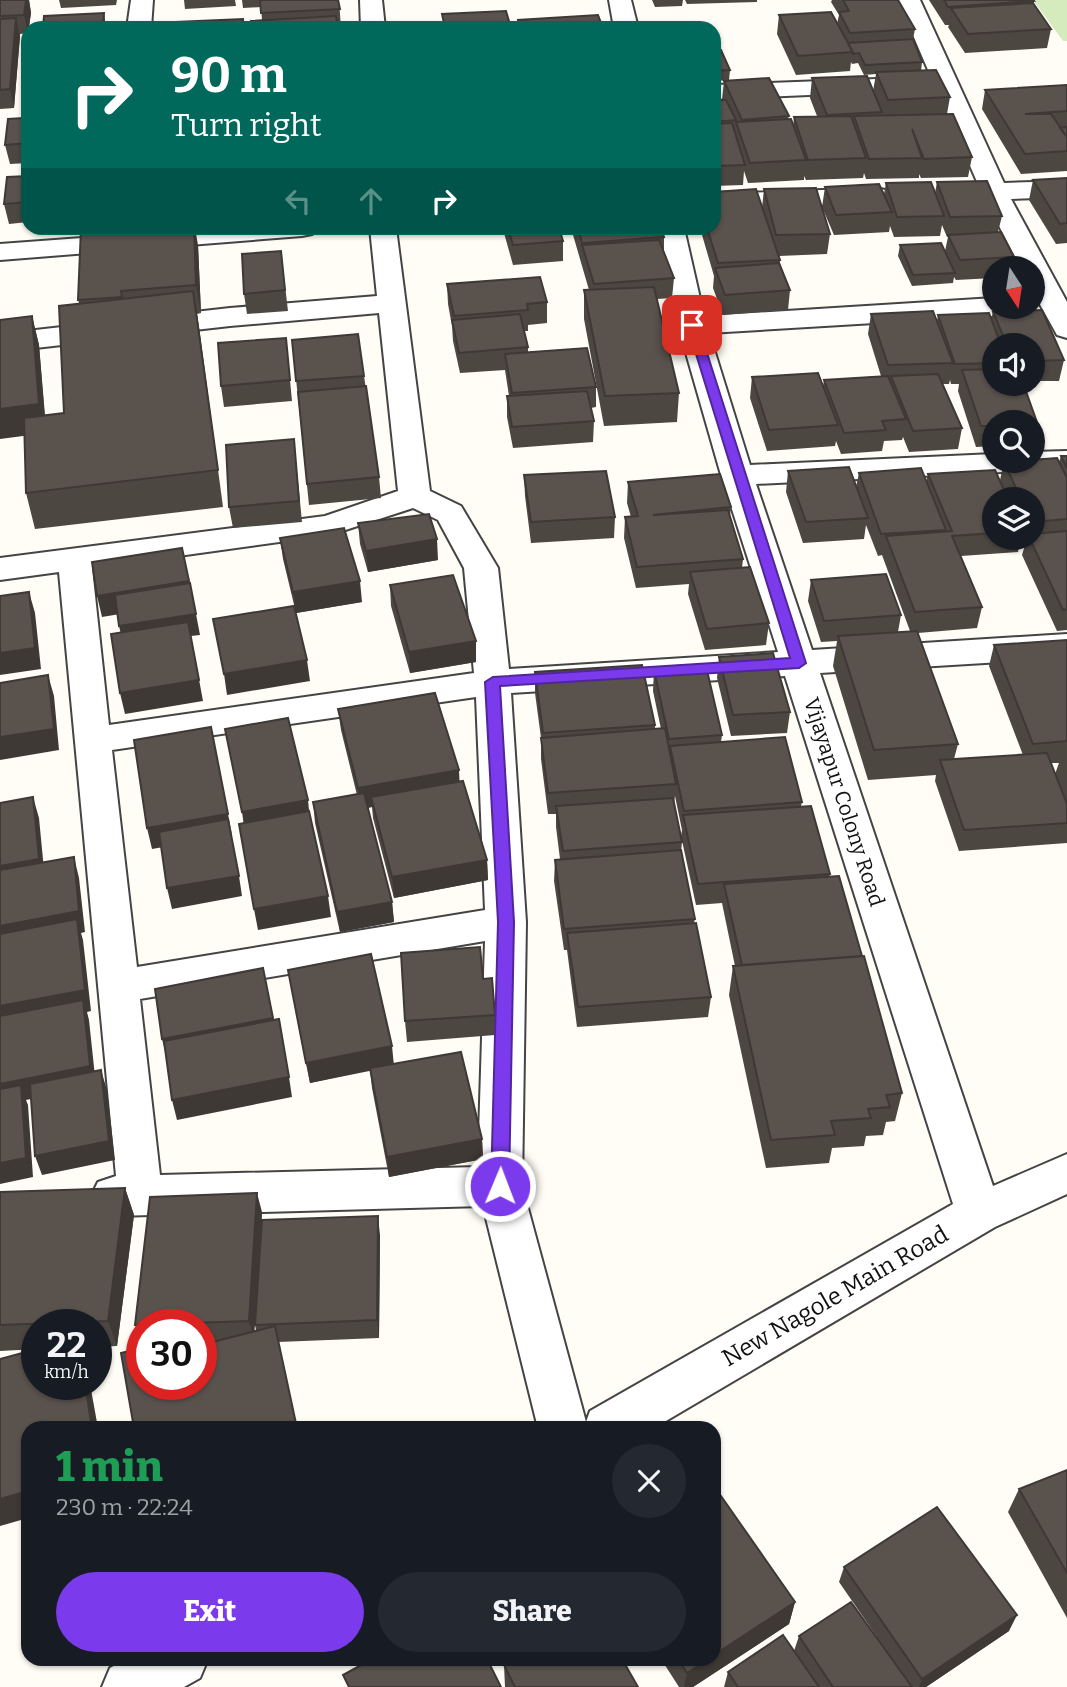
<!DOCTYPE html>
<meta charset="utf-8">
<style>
:root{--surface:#171b24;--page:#242831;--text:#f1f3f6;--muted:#9ea1a6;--accent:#7c3aed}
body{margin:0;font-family:Bitter,serif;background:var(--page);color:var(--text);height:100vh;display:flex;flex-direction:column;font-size:26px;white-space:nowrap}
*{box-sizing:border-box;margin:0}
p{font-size:23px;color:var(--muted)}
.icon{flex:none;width:38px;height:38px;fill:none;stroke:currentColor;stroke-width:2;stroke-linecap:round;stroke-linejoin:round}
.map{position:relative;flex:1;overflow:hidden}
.details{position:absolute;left:21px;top:1421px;width:700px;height:245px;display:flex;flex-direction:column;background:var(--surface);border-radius:21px;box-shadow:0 2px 5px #0004}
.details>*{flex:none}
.guide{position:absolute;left:21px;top:21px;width:700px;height:214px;border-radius:21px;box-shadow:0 2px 5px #0004;background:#00695c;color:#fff;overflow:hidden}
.needle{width:46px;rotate:168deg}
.tools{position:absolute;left:982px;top:256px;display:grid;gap:14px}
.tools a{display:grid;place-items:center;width:63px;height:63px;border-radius:50%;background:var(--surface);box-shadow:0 2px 5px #0004;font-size:35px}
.speed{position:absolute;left:21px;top:1309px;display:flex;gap:14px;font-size:35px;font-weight:700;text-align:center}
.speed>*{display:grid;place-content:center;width:91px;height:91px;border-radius:50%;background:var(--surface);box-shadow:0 2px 5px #0004;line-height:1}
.speed small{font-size:18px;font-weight:400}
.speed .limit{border:10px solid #d22;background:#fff;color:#111}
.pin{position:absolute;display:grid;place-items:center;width:60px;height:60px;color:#fff;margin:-30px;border-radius:14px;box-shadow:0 4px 10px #0006}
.me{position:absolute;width:77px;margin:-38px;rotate:1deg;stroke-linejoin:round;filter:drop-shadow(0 0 5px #0008)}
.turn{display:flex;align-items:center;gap:24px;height:147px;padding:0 35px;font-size:32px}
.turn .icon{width:91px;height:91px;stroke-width:2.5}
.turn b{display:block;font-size:49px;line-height:60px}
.lanes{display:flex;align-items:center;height:66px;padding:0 35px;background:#0003;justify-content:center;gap:35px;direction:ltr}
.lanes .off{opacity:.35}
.round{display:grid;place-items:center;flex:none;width:74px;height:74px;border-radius:37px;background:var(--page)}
.summary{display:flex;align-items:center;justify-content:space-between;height:119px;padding:0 35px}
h1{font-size:42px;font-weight:800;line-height:52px;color:#1e9e55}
.button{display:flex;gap:14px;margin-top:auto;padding:14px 35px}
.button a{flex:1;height:80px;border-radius:42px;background:var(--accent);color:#fff;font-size:28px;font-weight:800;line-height:80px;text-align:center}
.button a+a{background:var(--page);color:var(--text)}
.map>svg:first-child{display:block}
.green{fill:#d5ebbd}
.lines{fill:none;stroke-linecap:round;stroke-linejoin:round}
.minor-casing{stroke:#444;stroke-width:4}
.minor{fill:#fff;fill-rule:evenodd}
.wall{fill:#4d4742;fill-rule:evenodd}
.shaded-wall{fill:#3f3936}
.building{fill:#5a524d;stroke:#3f3936;stroke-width:2}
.route{fill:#7c3aed;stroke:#51269a;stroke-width:2}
.labels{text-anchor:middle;stroke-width:7;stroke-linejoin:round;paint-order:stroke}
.street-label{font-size:21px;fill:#111;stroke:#fff}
.near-street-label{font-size:24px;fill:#111;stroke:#fff}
</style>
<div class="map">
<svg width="1067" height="1687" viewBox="0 0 1067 1687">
<rect width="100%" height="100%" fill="#fffdf5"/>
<path class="green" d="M1033 0H1067V41H1063Z"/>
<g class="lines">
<defs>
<path id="minor" d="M131 0H153L151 28H127Z
M360 0H382L385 28H361Z
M609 0H631L638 28H614Z
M898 0H920L1004 183 1067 181V197L1011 199 1067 302V338L1057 335 1032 290V268H1021L985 199 962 198 958 192 962 186 978 184 936 88 927 90 714 99V85L931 77Z
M876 188 885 190 889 196 885 202 714 210V194Z
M218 228H315L312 234 302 236 0 260V244Z
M370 228H396L430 491 461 506 498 568 509 669 778 652 721 475 678 325 658 228H684L704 316 994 298V306H1022L1018 312 1008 315 709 333 750 465 994 454V460H1032V452L1067 451V469L756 484 812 650 1067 634V658L820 673 993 1186 1067 1154V1194L995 1227 654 1428H538L483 1206 114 1216 98 1210 91 1196 98 1182 116 1176 59 572 0 580V558L325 516 398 491 379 313 230 326 0 352V334L230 308 377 296ZM413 508 438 520 464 568 474 673 109 725 92 568 330 535ZM785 676 953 1204 590 1411 586 1422 522 1186 526 922 511 693ZM476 697 485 910 137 967 112 750ZM485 941 478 1167 160 1175 140 999Z
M126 1659H208L200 1678 184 1687H102L110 1668Z"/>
</defs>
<use href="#minor" class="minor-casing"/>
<use href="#minor" class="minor"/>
</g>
<path class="wall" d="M0 0H29L31 13 28 33 20 34 14 108 0 109Z
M59 0H117L116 5 61 8Z
M184 0H235L236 6 185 9Z
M242 0H339L341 28H252L262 20 261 7 243 8Z
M652 0H683L682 6 655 7Z
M685 0H757V2L687 4Z
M832 0H898L915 29 913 39 922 62 921 71 950 97 947 114 972 157 968 177 921 178 919 174V178L866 179 864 173 863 178 806 180 804 176V180L748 183 744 171 743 185 714 186V100H722L724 81 789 116 788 119 793 127 794 117 817 116 810 98 812 78 873 91 876 74 864 75 858 63 852 64 851 62 850 71 796 75 777 34 779 15 837 24 839 15 831 2Z
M929 0H1033L1034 1V5L1051 29 1047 48 965 53 948 27 949 25H945Z
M714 50 730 70 729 80 714 81Z
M1067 85V171L1021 174 982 109 985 90Z
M28 93V163L10 164 5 145 24 118Z
M28 176V222L9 224 4 204Z
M1067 178V243L1056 244 1029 200 1033 180Z
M937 182 1002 216 998 232 1014 257 1012 268H994V278L956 280 954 277 953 283 912 286 898 256 900 245 945 251 948 237H947L942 225 940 236 894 237 890 226 889 232 834 235 822 207 825 187 884 194 886 183 935 193Z
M764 189 830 234 827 254 779 256 780 260V264L790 290 788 310 723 315 713 288 714 276 700 228H714L762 208Z
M504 228H559L563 241V261L513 265 504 233Z
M571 228H661L664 237V251L674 278 672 298 657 299 679 393 677 422 604 426 584 319V290H589Z
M198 245 201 313 197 314 223 507 35 529 26 493 25 436 32 316 39 345 45 415 64 413 79 303 78 300Z
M281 251 288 311 247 314 244 294Z
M447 284 547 302V323L528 325V331H524L528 347V352L596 387V407L591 408 594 421 593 442 513 448 507 417V396H509L505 370 460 373 453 341 452 326 448 304Z
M993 312 1064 360 1059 381H1032V345H994V383L1038 425 1033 445 1032 422H994V446L976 447 958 391 959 384H951L950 380 949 384H942L962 428 958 449 909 452 903 437 902 440 884 441 882 451 841 454 836 441 835 446 767 451 750 398 752 377 823 386 824 380 881 376 868 334 871 314 937 321 938 315 991 320Z
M286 338 292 401 224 407 221 386Z
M292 340 364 376 379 477 381 498 309 505Z
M1061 456H1067V630L1057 631 1022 555 1026 542 1024 537H1032V499H994V537H1021L1018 552 961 556 982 607 977 628 918 633 958 744 954 759 1023 755 989 666 994 645 1067 640V843L959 851 935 781 936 775 868 780 833 666 837 641 821 642 808 601 811 580 901 615 898 632 910 631 882 555 878 556 866 525 864 539 803 543 786 492 788 471 856 487 859 473 926 482 928 474 1000 480 1004 462H1059ZM1051 763H1059L1055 774Z
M296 460 302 522 233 528 229 507Z
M524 475 615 517 614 538 531 543 525 496Z
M628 482 731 507 730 516 743 559 742 568 769 623 766 645 705 650 688 594 689 584 636 588 624 538 625 517H631L627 503Z
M358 523 438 560 368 572 360 544Z
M280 538 362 602 296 613 283 559Z
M390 585 476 641V662L410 673 391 606Z
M719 657 790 712 787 733 731 736 717 678Z
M654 670 722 735 721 742 802 802 801 806 830 874 829 877 902 1093 895 1121 886 1122 883 1135 866 1136 864 1146 832 1148 829 1163 766 1168 729 995 733 966H735L722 903 696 905 681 836 682 830 675 796 674 803 682 842 681 852 695 919 694 923 711 997 708 1017 577 1027 567 950H564L554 881 555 860 560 859 556 827V814H548L541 759V738L535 693V672L655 725V729H661L653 691Z
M338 709 460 781 487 860 488 880 394 898 373 818 372 807 367 808 392 902 394 922 340 932 315 823 313 802 357 795 341 730Z
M288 970 394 1064 482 1139 483 1159 389 1177 372 1088 370 1070 310 1083Z
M483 979 495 1015V1035L407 1042 405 1021Z
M125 1188 134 1215 117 1346 96 1347V1325H37V1349L0 1351V1192Z
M262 1212 254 1331 256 1330 255 1325 380 1235 379 1338 278 1342 142 1384 217 1341H201V1325H142Z
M135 1325H142V1343Z
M1067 1470V1618L1008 1512 1019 1489Z
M844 1567 1009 1631 926 1687H724L728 1672 794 1651 799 1636 877 1637 839 1582Z
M795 1602 789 1624 693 1687H679L661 1659H714Z
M504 1665 638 1687H505Z"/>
<path class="shaded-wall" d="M25 0H29L31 13 28 33 24 15Z
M104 13 106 28H103Z
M16 18 20 37 14 108 10 89Z
M194 228H195L198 245 201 313 196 285Z
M193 291 199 327 223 507 218 470Z
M32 316 39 345 46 433 0 439V409Z
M437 539 438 560 368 572 366 551Z
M189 581 192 602 102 617 97 596Z
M360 581 362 602 296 613 293 592Z
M29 592 35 613 41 669 0 675V653Z
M196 614 200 635 191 636 203 701 125 714 120 693 124 647 119 626Z
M476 641V662L410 673 409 652Z
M307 660 310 681 227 695 224 674Z
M48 675 54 696 59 750 0 760V737Z
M459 770 460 791 371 797 372 807 361 809 358 788Z
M33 797 39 818 45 880 0 888V866Z
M308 800 310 821 245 833 242 812Z
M228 814 232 835 152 849 147 828Z
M74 857 79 878 85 932 81 933 83 940 91 1011 87 1012 89 1020 96 1086 26 1100 28 1105 33 1177 0 1184V926Z
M487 860 488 880 394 898 392 877Z
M239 876 242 896 172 909 167 888Z
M328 896 331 917 258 930 254 909Z
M392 902 394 922 340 932 337 912Z
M273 1018 277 1038 167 1059 162 1039Z
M392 1046 394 1066 310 1083 306 1063Z
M101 1070 107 1090 115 1160 42 1175 35 1156Z
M289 1077 292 1097 177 1120 172 1100Z
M482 1139 483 1159 389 1177 387 1157Z
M125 1188 134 1215 117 1346 108 1321Z
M257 1193 262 1212 254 1339 249 1321Z
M378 1216 380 1235 379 1338 377 1320Z
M26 1352 37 1376 30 1373Z
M85 1384H90L98 1428H92Z
M28 1491V1518L0 1526V1499Z
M795 1602 789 1624 693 1687H684L687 1673 708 1659H714V1655Z
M1017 1615 1009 1631 926 1687H919L922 1679Z"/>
<path class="building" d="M0 0H26L24 15 0 16Z
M260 0H338L340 9 261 13Z
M843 0H898L915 29 850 33 839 12 849 11Z
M944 0H1033L1034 1 948 7Z
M1033 3 1051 29 968 34 951 8Z
M506 11 511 28H445L442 14Z
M831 12 853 52 798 56 779 15Z
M104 13 103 28H43L44 16Z
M598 15 603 28H520L518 20Z
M336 16 338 28H252L251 21Z
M16 18 10 89 0 90V19Z
M243 19V28H176V22Z
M913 39 922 62 865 65 859 53 853 54 848 43Z
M714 50H721L730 70 714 71Z
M936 70 950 97 888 100 876 72Z
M867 76 882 112 827 115 812 78Z
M769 78 789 116 742 120 724 81Z
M1067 85V111L1025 114H1051L1067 137V151L1025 154 985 90Z
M27 93H28V143L5 145 8 119 24 118Z
M714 100H726L736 120 714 122Z
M953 114 972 157 924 159 912 129 922 158 869 159 854 116Z
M851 116 866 158 808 160 794 117Z
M791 119 806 160 750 163 736 122Z
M732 123 745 165 714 166V124Z
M1067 127V137L1060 128Z
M28 176V202L4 204 7 177Z
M1067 178V223L1060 224 1033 180Z
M987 181 1002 216 950 217 937 182Z
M931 182 944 216 897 217 886 183Z
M879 184 892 212 836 215 825 187Z
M816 188 830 234 776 235 764 189Z
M756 189 780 260 718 263 707 228H714V192Z
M81 228H194L196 285 121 291 122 297 78 300Z
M508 228H559L563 241 513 245Z
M578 228H661L664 237 582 243Z
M1001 232 1014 257 960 260 948 235Z
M659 240 674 278 594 284 582 245Z
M941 243 955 273 913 275 900 245Z
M281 251 285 290 244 294 242 254Z
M779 263 790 290 725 295 715 268Z
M540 277 547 302 527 304 528 310 454 316 447 284Z
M654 287 679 393 605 396 584 290Z
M193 291 218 470 26 493 24 418 64 413 59 306Z
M1042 310 1064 360 1032 361V345H1007L993 312Z
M933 311 953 363 888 365 871 314Z
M989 313 1001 345H994V363L955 364 938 315Z
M520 314 528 347 459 353 452 320Z
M32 316 39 404 0 409V320Z
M358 334 364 376 296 381 292 340Z
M286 338 290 380 221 386 218 343Z
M587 348 596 387 512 393 505 354Z
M994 369V383H1023L1038 425H1032V422H994V426H981L962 370Z
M818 373 838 425 769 430 752 377Z
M938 374 962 428 913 431 891 376Z
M888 376 906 419 882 421 886 430 844 433 824 380Z
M366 386 379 477 307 484 298 392Z
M587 391 594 421 512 427 507 396Z
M294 439 299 501 229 507 226 445Z
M1061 456H1067V468Z
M1057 458 1067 478V519L1032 522V499H1021L1004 462Z
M849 467 868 518 806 522 788 471Z
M921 468 946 530 881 534 859 473Z
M995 470 1008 499H994V533L952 536 982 607 915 612 886 536 952 531 928 474Z
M606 471 615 517 531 522 524 475Z
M720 474 731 507 653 515 728 510 743 559 637 567 625 517 638 516 628 482Z
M429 514 437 539 366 551 358 523Z
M344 528 360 581 293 592 280 538Z
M1067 531V609L1063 610 1029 537H1032V534Z
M182 548 189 581 97 596 92 562Z
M750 567 769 623 707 629 690 572Z
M886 574 901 615 824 621 811 580Z
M453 575 476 641 409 652 390 585Z
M190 583 196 614 119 626 115 595Z
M29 592 35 648 0 653V596Z
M294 606 307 660 224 674 213 619Z
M188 622 199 680 120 693 111 634Z
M917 631 958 744 874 750 838 636Z
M1067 640V741L1033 744 994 645Z
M773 653 790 712 733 715 719 657Z
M642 665 655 725 543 733 535 672Z
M706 666 722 735 669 739 654 670Z
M48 675 54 729 0 737V683Z
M435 693 459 770 358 788 338 709Z
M288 718 308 800 242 812 225 729Z
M211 727 228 814 147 828 134 740Z
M665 728 676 784 548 793 541 738Z
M785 737 802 802 684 811 670 746Z
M1047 753 1067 804V823L964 830 940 760Z
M463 781 487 860 392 877 371 797Z
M364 793 392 902 337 912 313 802Z
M33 797 39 859 0 866V803Z
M673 798 682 842 563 851 556 806Z
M811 806 830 874 698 884 683 815Z
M309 811 328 896 254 909 239 824Z
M228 819 239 876 167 888 159 832Z
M681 850 695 919 564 929 555 860Z
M74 857 79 911 0 926V870Z
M839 876 862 956 742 965 724 884Z
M77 919 85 990 0 1006V934Z
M696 923 711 997 578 1007 567 933Z
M480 947 483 979 492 978 495 1015 405 1021 401 953Z
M371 954 392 1046 306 1063 288 970Z
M864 956 902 1093 886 1095 890 1107 868 1109 871 1118 831 1121 835 1135 771 1140 733 966Z
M263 968 273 1018 162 1039 155 989Z
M83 1000 90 1066 0 1084V1016Z
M279 1019 289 1077 172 1100 164 1041Z
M461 1052 482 1139 387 1157 370 1068Z
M101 1070 109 1141 35 1156 30 1084Z
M21 1085 26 1158 0 1163V1089Z
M125 1188 108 1321 0 1325V1192Z
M257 1193 249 1321 135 1325 150 1197Z
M378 1216 377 1320 255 1325 262 1220Z
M275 1326 297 1428H134L121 1353 142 1348V1384H201V1345Z
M26 1352 30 1373 37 1371V1384H85L92 1428H28V1491L0 1499V1359Z
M1067 1470V1573L1019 1489Z
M714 1486 795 1602 714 1655Z
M937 1507 1017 1615 922 1679 844 1567Z
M851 1602 912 1687H833L799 1636Z
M783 1635 819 1687H738L728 1672Z
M372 1659H487L501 1687H349L343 1675Z
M515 1659H622L638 1687H515L504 1665Z
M678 1659H708L687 1673Z"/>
<path class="route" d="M692 322 698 325 806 663 799 668 500 686 514 922 509 1186 507 1192 500 1194 494 1192 491 1186 498 922 485 682 493 677 790 658 687 325Z"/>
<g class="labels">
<g class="street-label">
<text transform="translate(844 802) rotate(72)" y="7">Vijayapur Colony Road</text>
</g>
<g class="near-street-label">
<text transform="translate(835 1296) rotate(-30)" y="8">New Nagole Main Road</text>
</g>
</g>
</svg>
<div class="tools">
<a><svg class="needle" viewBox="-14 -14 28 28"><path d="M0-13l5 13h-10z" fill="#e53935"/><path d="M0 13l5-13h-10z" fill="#9ea1a6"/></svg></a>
<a><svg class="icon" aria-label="sound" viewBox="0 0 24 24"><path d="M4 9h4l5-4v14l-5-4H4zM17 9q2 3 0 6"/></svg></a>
<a><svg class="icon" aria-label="search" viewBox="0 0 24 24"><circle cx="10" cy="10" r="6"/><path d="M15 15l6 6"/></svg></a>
<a><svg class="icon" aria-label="layers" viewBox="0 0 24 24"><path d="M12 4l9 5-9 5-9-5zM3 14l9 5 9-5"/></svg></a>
</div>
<div class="speed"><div>22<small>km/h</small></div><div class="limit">30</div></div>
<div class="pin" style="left:692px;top:325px;background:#d93025"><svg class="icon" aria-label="arrive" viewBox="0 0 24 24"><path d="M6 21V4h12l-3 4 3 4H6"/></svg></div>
<svg class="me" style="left:500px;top:1186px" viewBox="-20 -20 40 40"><circle r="17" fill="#7c3aed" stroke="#fff" stroke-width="3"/><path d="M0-11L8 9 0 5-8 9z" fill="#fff"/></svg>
<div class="guide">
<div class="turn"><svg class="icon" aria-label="right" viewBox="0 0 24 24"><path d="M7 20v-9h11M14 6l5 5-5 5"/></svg><div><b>90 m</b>Turn right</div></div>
<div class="lanes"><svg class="icon off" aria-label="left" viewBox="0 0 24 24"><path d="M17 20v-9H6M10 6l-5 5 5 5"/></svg><svg class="icon off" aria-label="ahead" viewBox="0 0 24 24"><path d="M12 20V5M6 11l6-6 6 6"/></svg><svg class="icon" aria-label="right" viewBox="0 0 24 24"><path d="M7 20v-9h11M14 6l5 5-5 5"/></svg></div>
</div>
<section class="details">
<div class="summary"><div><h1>1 min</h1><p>230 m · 22:24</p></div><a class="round"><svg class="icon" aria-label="close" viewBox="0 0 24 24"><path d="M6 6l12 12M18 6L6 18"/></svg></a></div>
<div class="button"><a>Exit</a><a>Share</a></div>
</section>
</div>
